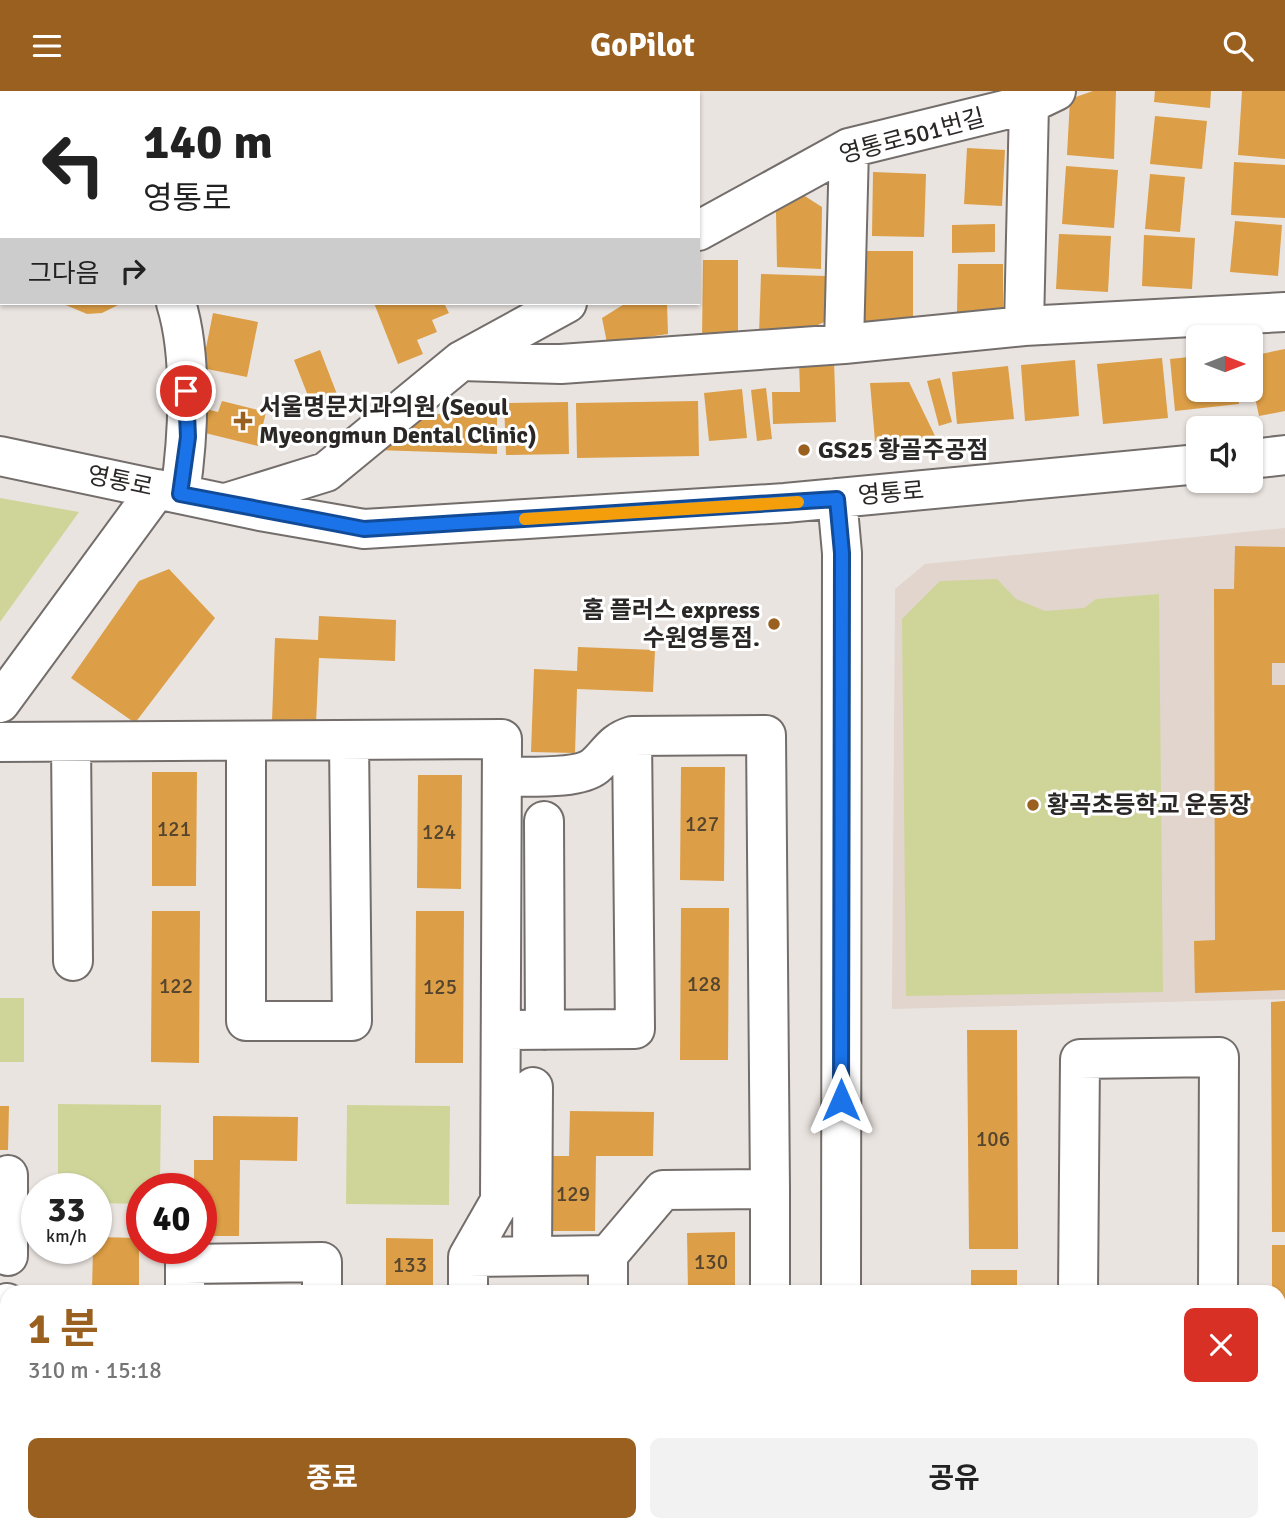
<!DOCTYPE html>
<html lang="ko">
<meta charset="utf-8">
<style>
:root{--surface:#fff;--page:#f2f2f2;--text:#222;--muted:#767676;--accent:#9a601f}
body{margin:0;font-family:Signika,"Noto Sans KR",sans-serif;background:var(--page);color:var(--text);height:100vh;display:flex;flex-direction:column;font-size:26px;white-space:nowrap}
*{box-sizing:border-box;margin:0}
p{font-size:23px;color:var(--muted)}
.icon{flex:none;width:38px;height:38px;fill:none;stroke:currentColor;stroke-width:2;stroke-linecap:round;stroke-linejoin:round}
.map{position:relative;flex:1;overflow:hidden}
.drawer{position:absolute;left:0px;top:1194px;width:1286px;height:247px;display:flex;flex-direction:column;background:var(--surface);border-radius:21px 21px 0 0;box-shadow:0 2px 5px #0004}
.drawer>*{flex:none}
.banner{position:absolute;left:0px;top:0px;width:700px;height:214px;box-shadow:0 2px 5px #0004;background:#fff;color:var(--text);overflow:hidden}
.needle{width:46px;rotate:90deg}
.fabs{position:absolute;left:1186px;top:234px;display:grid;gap:14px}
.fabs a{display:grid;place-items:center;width:77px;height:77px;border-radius:10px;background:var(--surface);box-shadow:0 2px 5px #0004;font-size:35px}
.speed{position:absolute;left:21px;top:1082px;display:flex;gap:14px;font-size:35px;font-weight:700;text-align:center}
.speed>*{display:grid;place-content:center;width:91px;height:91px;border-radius:50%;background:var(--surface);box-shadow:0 2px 5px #0004;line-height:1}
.speed small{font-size:18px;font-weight:400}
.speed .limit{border:10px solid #d22;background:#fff;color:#111}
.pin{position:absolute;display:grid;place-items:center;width:60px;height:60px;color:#fff;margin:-30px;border:4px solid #fff;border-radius:50%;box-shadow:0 2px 7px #0007}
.me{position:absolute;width:77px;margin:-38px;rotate:0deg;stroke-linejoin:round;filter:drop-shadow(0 0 5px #0008)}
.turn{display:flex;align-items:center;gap:24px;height:147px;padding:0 28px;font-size:32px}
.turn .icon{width:91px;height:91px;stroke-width:2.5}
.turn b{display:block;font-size:49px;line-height:60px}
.then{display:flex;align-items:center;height:66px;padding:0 28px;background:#0003;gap:14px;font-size:26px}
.round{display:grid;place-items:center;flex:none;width:74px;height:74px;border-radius:10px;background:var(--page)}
.overview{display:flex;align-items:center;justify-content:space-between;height:119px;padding:0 28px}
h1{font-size:42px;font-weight:700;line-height:52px;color:var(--accent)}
.button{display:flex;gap:14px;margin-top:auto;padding:14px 28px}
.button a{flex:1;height:80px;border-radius:10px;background:var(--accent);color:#fff;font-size:28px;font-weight:700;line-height:80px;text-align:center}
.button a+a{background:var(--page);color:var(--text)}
header{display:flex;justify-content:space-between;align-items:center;height:91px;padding:0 28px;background:var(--accent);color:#fff;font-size:32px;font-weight:700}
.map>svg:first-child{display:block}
.built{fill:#e1d5cd}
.green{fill:#cfd599}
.building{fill:#dc9e46}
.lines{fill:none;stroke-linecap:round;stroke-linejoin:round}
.minor-casing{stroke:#736e6b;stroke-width:42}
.minor{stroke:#fff;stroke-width:38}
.route-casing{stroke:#114b97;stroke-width:18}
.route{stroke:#1a73e8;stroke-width:12}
.slow{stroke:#f59e0b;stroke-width:12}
.poi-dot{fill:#9a601f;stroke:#fff;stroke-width:2.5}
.labels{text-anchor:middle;stroke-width:6;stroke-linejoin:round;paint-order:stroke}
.number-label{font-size:21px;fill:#56452e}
.street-label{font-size:24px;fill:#2a2726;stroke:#fff}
.poi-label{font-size:24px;font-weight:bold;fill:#2a2726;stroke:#fff;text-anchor:start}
</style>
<header><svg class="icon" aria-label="menu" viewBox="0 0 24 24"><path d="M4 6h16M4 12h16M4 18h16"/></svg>GoPilot<svg class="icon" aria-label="search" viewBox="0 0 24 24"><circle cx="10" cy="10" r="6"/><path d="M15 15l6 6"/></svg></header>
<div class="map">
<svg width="1285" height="1439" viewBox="0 0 1285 1439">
<rect width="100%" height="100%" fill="#eae4e0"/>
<path class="built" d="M1285 437V908L892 918 895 498 925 473Z"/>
<path class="green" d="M0 407 79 421 0 531Z
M997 488 1016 508 1045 520 1084 517 1096 508 1159 503 1163 901 906 905 902 528 940 490Z
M0 907H24V971H0Z
M58 1013 161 1014 160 1097H142V1113L96 1112V1097H58Z
M347 1014 450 1015 449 1114 346 1113Z"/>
<path class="building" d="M1093 0H1116L1114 68 1067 64 1070 8Z
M1155 0H1211L1210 17 1154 11Z
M1242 0H1285V68L1238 64Z
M1155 25 1207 30 1202 78 1150 73Z
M967 57 1005 59 1002 115 964 113Z
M1234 71 1285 74V127L1231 124Z
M1066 75 1118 79 1114 137 1062 133Z
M873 81 926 83 924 146 872 145Z
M1150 83 1185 86 1180 141 1145 138Z
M800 102 822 116 821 178 777 176 776 121Z
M1235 130 1282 134 1278 185 1230 181Z
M995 133V161L952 162V134Z
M1059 143 1111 145 1108 201 1056 198Z
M1144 144 1195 147 1192 198 1142 195Z
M862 160H913V233L863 234Z
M703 169H738V250H702Z
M958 173H1003V221H957Z
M761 183 826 185 824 231 796 245 759 244Z
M61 212H122L102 222 87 223Z
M374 212H444L449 222 432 229 437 241 417 249 423 263 398 273Z
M626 212H667L668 243 607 252 602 227Z
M213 222 258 231 247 286 202 277Z
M1285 258V320L1259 325 1251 288V265Z
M320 259 340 311 314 320 294 269Z
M1199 265V299H1237L1239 313 1175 320 1170 268Z
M1162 267 1168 327 1103 333 1097 273Z
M799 269H834L836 331 773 333 772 301H800Z
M1075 269 1079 325 1025 330 1021 274Z
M1008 275 1014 328 957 333 952 281Z
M940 287 952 331 939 335 927 290Z
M909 291 936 347 875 350 870 292Z
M766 297 772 348 757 350 751 299Z
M742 298 747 347 709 350 704 302Z
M222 310 266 321 258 355 201 341 206 318 218 321Z
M698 310 699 365 577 367 576 312Z
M568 311 569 363 506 364 504 312Z
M449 312 497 313V363L376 359 409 320 449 324Z
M1235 455 1285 456V572H1272V594H1285V899L1195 902 1194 850 1215 849 1214 498H1234Z
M169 478 215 527 135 632 71 587 139 490Z
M319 525 396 529 395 570 319 567 316 632 272 630 275 547 318 549Z
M578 556 655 559 653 601 577 598 575 662 531 661 534 578 577 580Z
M681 676H725L724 790 680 789Z
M152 681H197L196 795H152Z
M418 684H462L461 798 417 797Z
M681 817H729L728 969H680Z
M152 820H200L199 972 151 971Z
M416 820H464L463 972H415Z
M1285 910V1141H1272L1271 911Z
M967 939H1017L1018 1158H969Z
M0 1015H9L8 1059H0Z
M570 1020 654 1021 653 1065H596L595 1140H550L551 1065H569Z
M213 1025 298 1026 297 1070 240 1069 239 1145H201V1097H194V1069H213Z
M735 1141V1200H688L687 1142Z
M96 1146 139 1147V1200H92L93 1157H96Z
M386 1147 433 1148V1200H386Z
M1272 1154H1285V1312H1279V1200H1272Z
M971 1179H1017V1200H971Z
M91 1433H139V1439H91Z
M384 1433H431V1439H384Z
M689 1433H737V1439H689Z
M1056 1433H1096V1439H1056Z"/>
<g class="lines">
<defs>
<path id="minor" d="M233 0 234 2
M102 2 103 0
M0 46H2
M698 140 849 57 1029 13 1056 0
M176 212C193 266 188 348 180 403
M1024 235 1029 13
M844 253 849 57
M461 270 561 273 844 253 1024 235 1285 221
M0 365 260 420 364 438 785 412 1199 373
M1251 368 1285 364
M837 407 842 462 841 1200
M229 411 326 381 461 270 567 212
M0 612 157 398
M246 650V930H352L349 650
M0 651 502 648 500 1110 468 1166V1200
M71 651 73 870
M544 730 545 939
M503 939 635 938 632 645
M8 1084V1165
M770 1098V1200
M608 1164V1200
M532 1165 533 996
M468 1166 608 1164 663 1099 770 1098 766 644 632 645C612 651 609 663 595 675 578 689 525 685 503 686
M185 1200V1173L322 1171V1200
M1078 1200 1080 968 1219 966 1218 1200
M4 1374 7 1212
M1279 1403H1285
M323 1433V1439
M609 1433V1439
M771 1433V1439
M184 1439V1433
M468 1439V1433
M841 1439V1433
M1010 1439V1433
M1175 1439V1433"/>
</defs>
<use href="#minor" class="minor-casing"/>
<use href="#minor" class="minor"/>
</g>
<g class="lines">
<defs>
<path id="route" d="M186 300 188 346 180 403 338 433 364 438 837 408 842 462 841 1009"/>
</defs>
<use href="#route" class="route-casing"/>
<use href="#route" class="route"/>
<path class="slow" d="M525 428 798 411"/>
</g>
<g class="poi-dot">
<path d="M239.5 319.5h7v7h7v7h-7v7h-7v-7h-7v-7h7z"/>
<circle cx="804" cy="359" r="7"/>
<circle cx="774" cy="533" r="7"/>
<circle cx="1033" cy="714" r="7"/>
</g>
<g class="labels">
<g class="number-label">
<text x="702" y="740">127</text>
<text x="174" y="745">121</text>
<text x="439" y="748">124</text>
<text x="704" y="900">128</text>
<text x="176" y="902">122</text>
<text x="440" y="903">125</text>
<text x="993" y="1055">106</text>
<text x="573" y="1110">129</text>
<text x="711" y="1178">130</text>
<text x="410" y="1181">133</text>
</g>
<g class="street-label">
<text transform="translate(912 45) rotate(-15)" y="8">영통로501번길</text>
<text transform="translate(120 390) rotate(12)" y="8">영통로</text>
<text transform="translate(891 402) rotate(-5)" y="8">영통로</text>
</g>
<g class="poi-label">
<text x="259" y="324">서울명문치과의원 (Seoul<tspan x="259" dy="28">Myeongmun Dental Clinic)</tspan></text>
<text x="818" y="367">GS25 황골주공점</text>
<text x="760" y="527" text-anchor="end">홈 플러스 express<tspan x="760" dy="28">수원영통점.</tspan></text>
<text x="1047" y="722">황곡초등학교 운동장</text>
</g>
</g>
</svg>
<div class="fabs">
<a><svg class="needle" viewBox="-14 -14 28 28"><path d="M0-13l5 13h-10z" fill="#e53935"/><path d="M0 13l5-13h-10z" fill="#767676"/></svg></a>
<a><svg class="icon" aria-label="sound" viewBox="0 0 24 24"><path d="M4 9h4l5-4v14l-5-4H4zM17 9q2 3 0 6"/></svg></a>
</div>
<div class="speed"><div>33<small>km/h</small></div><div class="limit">40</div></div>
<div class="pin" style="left:186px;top:300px;background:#d93025"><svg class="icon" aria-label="arrive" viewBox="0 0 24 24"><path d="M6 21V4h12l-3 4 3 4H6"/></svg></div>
<svg class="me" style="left:841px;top:1009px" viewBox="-20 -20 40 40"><path d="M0-17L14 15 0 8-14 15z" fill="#1a73e8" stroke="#fff" stroke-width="4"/></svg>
<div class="banner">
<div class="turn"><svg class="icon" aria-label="left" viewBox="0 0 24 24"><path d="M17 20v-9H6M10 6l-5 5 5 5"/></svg><div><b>140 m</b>영통로</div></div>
<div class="then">그다음<svg class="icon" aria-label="right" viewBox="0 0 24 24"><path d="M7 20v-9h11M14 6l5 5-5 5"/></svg></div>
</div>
<section class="drawer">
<div class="overview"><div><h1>1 분</h1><p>310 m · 15:18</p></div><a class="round" style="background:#d93025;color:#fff"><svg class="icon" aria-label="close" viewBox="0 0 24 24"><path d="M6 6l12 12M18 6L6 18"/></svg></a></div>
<div class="button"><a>종료</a><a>공유</a></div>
</section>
</div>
